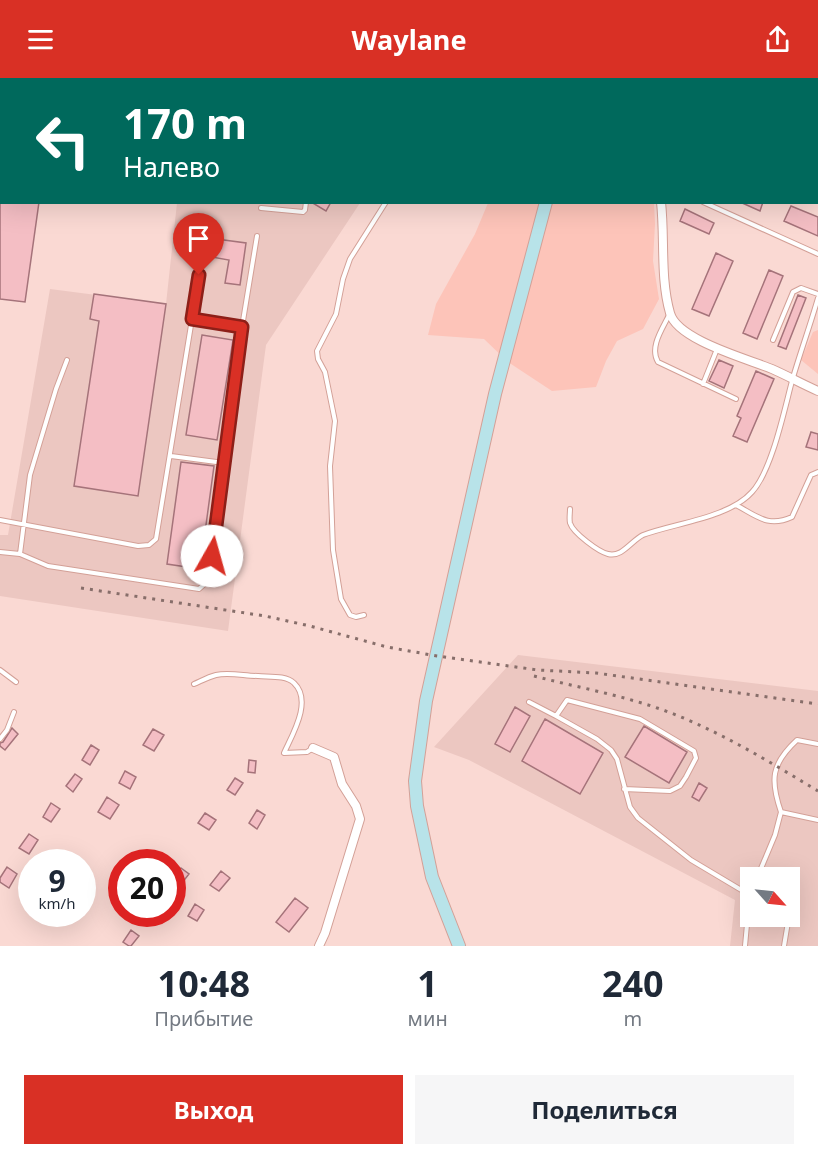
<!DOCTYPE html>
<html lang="ru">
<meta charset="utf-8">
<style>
:root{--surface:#fff;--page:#f6f6f7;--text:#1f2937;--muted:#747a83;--accent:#d93025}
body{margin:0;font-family:"Noto Sans",sans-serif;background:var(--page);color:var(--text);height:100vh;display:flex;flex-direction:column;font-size:22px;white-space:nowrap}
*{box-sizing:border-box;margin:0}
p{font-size:20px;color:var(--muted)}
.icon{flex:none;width:33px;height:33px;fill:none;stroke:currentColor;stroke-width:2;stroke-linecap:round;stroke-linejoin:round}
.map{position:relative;height:868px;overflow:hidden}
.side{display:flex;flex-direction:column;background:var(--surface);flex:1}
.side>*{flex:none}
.guide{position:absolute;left:0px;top:0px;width:819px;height:126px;box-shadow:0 6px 24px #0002;background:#00695c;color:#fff;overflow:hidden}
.needle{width:39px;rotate:117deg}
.buttons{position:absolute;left:740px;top:789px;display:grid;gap:12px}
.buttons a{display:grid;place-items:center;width:60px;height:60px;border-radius:0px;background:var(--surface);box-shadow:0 6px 24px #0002;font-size:30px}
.speed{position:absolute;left:18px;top:771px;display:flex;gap:12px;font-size:30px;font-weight:700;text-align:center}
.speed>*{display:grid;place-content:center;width:78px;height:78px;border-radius:50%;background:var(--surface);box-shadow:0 6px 24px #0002;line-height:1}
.speed small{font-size:15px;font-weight:400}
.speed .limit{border:9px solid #d22;background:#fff;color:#111}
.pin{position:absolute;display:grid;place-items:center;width:51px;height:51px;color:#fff;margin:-62px -26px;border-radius:50% 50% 50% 0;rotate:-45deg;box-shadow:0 0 6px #0007}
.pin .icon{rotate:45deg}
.me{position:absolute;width:66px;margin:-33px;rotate:7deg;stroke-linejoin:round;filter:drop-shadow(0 0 4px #0008)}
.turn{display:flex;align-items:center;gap:21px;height:126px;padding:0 24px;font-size:27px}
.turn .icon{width:78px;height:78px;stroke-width:2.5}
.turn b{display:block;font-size:42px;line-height:51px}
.eta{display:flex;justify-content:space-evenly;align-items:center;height:102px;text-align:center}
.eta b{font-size:36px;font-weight:700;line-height:42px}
.action{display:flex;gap:12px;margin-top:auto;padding:12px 24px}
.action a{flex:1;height:69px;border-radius:0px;background:var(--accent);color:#fff;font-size:24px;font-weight:700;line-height:69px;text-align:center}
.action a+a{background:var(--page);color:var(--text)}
header{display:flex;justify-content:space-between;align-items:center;height:78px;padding:0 24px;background:var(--accent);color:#fff;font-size:27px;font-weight:700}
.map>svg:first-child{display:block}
.built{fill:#ecc7c1;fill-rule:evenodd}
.green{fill:#fdc4b9}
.building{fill:#f4bec4;stroke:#a5737a;stroke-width:1.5}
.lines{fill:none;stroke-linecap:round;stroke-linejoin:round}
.lane-casing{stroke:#d3a097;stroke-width:6}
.street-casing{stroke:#d3a097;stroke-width:10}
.secondary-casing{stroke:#d3a097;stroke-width:14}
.lane{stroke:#fff;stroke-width:4}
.street{stroke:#fff;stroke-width:8}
.secondary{stroke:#b8e3e9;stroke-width:12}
.rail{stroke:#876e6a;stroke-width:3;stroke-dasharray:3 6;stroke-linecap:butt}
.route-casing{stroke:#8d1f18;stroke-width:15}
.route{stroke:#d93025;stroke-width:10}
</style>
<header><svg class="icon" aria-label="menu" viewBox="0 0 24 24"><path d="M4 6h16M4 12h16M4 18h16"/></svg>Waylane<svg class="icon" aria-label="share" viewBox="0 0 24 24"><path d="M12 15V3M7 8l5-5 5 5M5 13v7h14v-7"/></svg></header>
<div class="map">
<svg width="818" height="868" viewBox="0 0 818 868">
<rect width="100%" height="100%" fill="#fad9d3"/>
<path class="built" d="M177 125H360L266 267 228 553 0 518V457H8L50 211 166 226Z
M518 577 818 613V868H730L735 822 469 682 434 669ZM750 800H789V838H750Z"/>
<path class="green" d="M488 125H654L655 146 653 183 659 221 643 251 617 263 606 283 596 309 552 313 508 284 484 261 428 257 436 226 475 156Z
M818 252V296L801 282 813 254Z"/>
<path class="building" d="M0 124H39L25 224 0 221Z
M311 124H331L326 133Z
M740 124H763L760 133Z
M791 128 818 139V158L784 143Z
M685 131 714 145 709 156 680 143Z
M209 160 246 165 240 207 225 205 229 182 206 178Z
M716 175 733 183 709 238 692 231Z
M769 192 783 198 757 261 743 255Z
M94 216 166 226 138 418 74 408 99 243 90 241Z
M798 217 806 220 786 271 778 268Z
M202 257 233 262 217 362 186 357Z
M719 282 733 288 724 310 709 303Z
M756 293 774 301 747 364 733 358 741 340 737 338Z
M811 354 818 356V372L806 369Z
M181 384 214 388 200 491 167 486Z
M515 629 530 638 510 674 495 666Z
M545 641 603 675 580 716 522 683Z
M644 648 687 674 669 705 625 679Z
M12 650 18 656 5 672 0 668V665L3 664Z
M153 651 164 657 154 673 143 667Z
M91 667 99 672 90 687 82 682Z
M249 682 256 683 255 695 248 694Z
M125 693 136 699 130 711 119 705Z
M75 696 82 701 73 714 66 708Z
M235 700 243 705 235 717 227 712Z
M699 705 707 710 699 723 692 719Z
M107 719 119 727 110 741 98 734Z
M51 725 60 731 51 744 43 739Z
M257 732 265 737 257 751 249 745Z
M205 735 216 742 209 752 198 745Z
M29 756 38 762 29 776 19 770Z
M7 789 17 796 9 810 0 804V800Z
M181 790 189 796 182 805 174 798Z
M221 793 230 800 219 813 210 807Z
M295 820 308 830 289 854 276 844Z
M195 826 204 832 197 843 188 838Z
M131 852 139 858 131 868H129L123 864Z"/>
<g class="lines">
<defs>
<path id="lane" d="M121 2 122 0
M248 2 249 0
M468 2 470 0
M703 2 704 0
M799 2V0
M818 115V116
M703 124 818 176
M261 130 303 134 305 132 306 124
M669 237C663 250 649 269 658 284L736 321
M192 241 206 152
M773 262 793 214 801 210 818 216
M703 306 717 271
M171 378 224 385
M736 427C757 438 768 450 792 439L811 397 818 394
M570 431C570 435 569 441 570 445 573 455 599 474 608 476 622 480 632 462 643 457 675 445 729 440 752 414 772 392 784 333 792 303 800 275 810 248 818 220
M0 442 138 468 149 467 156 461 192 241 242 249 257 158
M0 474 20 476 30 397 56 311 67 282
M20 476 48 488 199 511 209 502 242 249
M364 537 356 539 350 537 341 521 333 472 330 388 335 343 325 294 318 281 317 273 336 236 343 201 350 181 386 124
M0 592 16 604
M194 606C201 603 208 599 216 597 229 594 245 598 258 598 269 599 286 597 294 605 313 623 292 657 284 675L307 674 313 670
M529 624 556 638
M0 661 7 652 14 634
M624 711 670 713 680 708 686 699 696 680 694 673 640 641 567 622 556 638 597 661 611 672 617 681 630 729 638 740 691 782 743 813 749 825 745 868
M781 734C770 702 771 686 797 662L818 666
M757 800 775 757 781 734 818 742
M789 836 794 802
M784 868 789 838"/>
<path id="street" d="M583 2 584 0
M677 2 678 0
M661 124C665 160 660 200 670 235 677 262 748 281 772 291 788 298 802 306 818 313
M313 670 334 679 342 706 356 728 360 741 325 855 319 868"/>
<path id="secondary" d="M459 868 432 799 417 728 415 703 426 623 495 316 546 124"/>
</defs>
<use href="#lane" class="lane-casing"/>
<use href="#street" class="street-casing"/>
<use href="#secondary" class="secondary-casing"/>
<use href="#lane" class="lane"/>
<use href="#street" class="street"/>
<use href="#secondary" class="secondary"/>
<path class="rail" d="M81 510 265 538 310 548 387 569 437 578 538 592 596 595 818 626
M534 598C576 609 621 617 663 632 718 652 768 683 818 713"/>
</g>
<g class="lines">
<defs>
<path id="route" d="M199 197 192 241 242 249 212 478"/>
</defs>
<use href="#route" class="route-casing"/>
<use href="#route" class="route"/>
</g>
</svg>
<div class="buttons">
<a><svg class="needle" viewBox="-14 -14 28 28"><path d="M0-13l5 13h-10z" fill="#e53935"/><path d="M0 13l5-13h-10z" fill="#747a83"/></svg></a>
</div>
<div class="speed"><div>9<small>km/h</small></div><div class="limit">20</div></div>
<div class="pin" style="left:199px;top:197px;background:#d93025"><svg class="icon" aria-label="arrive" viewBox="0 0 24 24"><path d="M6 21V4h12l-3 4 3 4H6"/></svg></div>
<svg class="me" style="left:212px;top:478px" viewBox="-20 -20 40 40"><circle r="19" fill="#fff"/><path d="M0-13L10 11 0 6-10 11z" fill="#d93025"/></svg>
<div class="guide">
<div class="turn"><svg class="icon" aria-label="left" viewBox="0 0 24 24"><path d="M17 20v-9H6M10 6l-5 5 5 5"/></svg><div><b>170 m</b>Налево</div></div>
</div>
</div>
<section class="side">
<div class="eta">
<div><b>10:48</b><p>Прибытие</p></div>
<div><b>1</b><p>мин</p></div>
<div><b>240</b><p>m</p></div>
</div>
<div class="action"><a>Выход</a><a>Поделиться</a></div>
</section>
